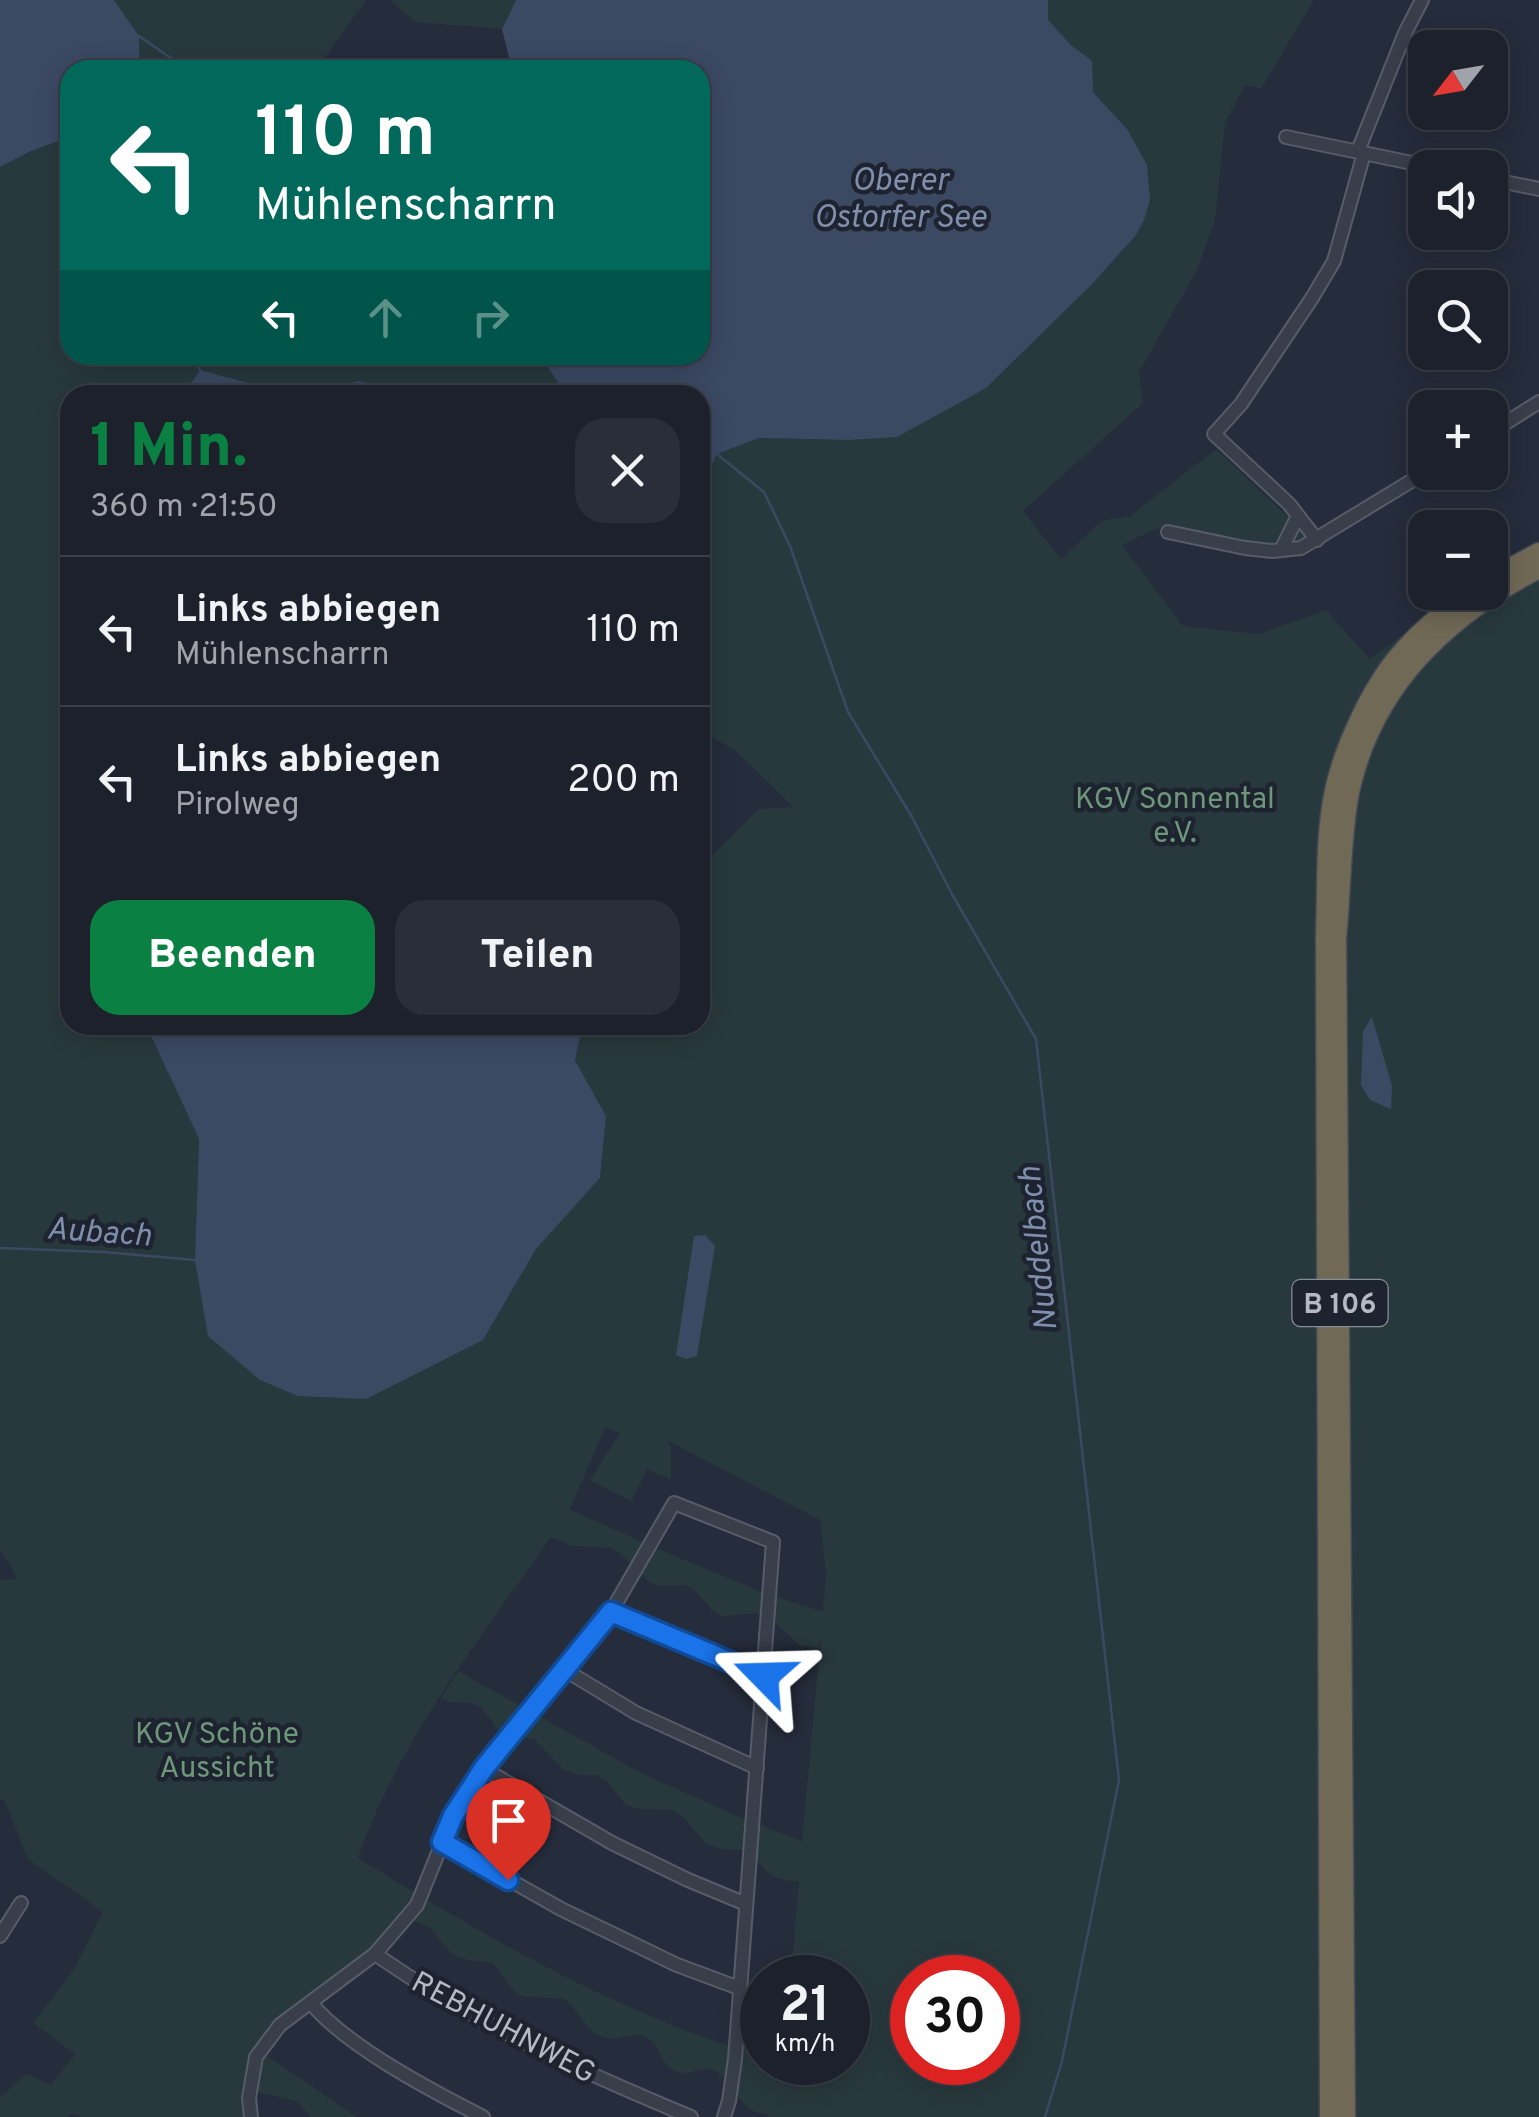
<!DOCTYPE html>
<html lang="de">
<meta charset="utf-8">
<style>
:root{--surface:#1c212c;--page:#292e38;--text:#f1f3f6;--muted:#a0a3a9;--line:#3a3e48;--accent:#0b8043}
body{margin:0;font-family:Overpass,sans-serif;background:var(--page);color:var(--text);height:100vh;display:flex;flex-direction:column;font-size:38px;white-space:nowrap}
*{box-sizing:border-box;margin:0}
p{font-size:32px;color:var(--muted)}
.icon{flex:none;width:55px;height:55px;fill:none;stroke:currentColor;stroke-width:2;stroke-linecap:round;stroke-linejoin:round}
.map{position:relative;flex:1;overflow:hidden}
.panel{position:absolute;left:60px;top:385px;width:650px;height:650px;display:flex;flex-direction:column;background:var(--surface);border-radius:30px;box-shadow:0 5px 25px #0003,0 0 0 2px var(--line)}
.panel>*{flex:none}
.hud{position:absolute;left:60px;top:60px;width:650px;height:305px;border-radius:30px;box-shadow:0 5px 25px #0003,0 0 0 2px var(--line);background:#00695c;color:#fff;overflow:hidden}
.needle{width:65px;rotate:239deg}
.tools{position:absolute;left:1408px;top:30px;display:grid;gap:20px}
.tools a{display:grid;place-items:center;width:100px;height:100px;border-radius:20px;background:var(--surface);box-shadow:0 5px 25px #0003,0 0 0 2px var(--line);font-size:50px}
.speed{position:absolute;left:740px;top:1955px;display:flex;gap:20px;font-size:50px;font-weight:700;text-align:center}
.speed>*{display:grid;place-content:center;width:130px;height:130px;border-radius:50%;background:var(--surface);box-shadow:0 5px 25px #0003,0 0 0 2px var(--line);line-height:1}
.speed small{font-size:25px;font-weight:400}
.speed .limit{border:15px solid #d22;background:#fff;color:#111}
.pin{position:absolute;display:grid;place-items:center;width:85px;height:85px;color:#fff;margin:-102px -42px;border-radius:50% 50% 50% 0;rotate:-45deg;box-shadow:0 0 10px #0007}
.pin .icon{rotate:45deg}
.me{position:absolute;width:110px;margin:-55px;rotate:292deg;stroke-linejoin:round;filter:drop-shadow(0 0 8px #0008)}
.turn{display:flex;align-items:center;gap:35px;height:210px;padding:0 30px;font-size:45px}
.turn .icon{width:130px;height:130px;stroke-width:2.5}
.turn b{display:block;font-size:70px;line-height:85px}
.lanes{display:flex;align-items:center;height:95px;padding:0 30px;background:#0003;justify-content:center;gap:50px;direction:ltr}
.lanes .off{opacity:.35}
.round{display:grid;place-items:center;flex:none;width:105px;height:105px;border-radius:30px;background:var(--page)}
.headline{display:flex;align-items:center;justify-content:space-between;height:170px;padding:0 30px}
h1{font-size:60px;font-weight:800;line-height:75px;color:var(--accent)}
.primary-button{display:flex;gap:20px;margin-top:auto;padding:20px 30px}
.primary-button a{flex:1;height:115px;border-radius:30px;background:var(--accent);color:#fff;font-size:40px;font-weight:800;line-height:115px;text-align:center}
.primary-button a+a{background:var(--page);color:var(--text)}
ul{padding:0;list-style:none}
li{display:flex;align-items:center;gap:30px;height:150px;padding:0 30px;border-top:2px solid var(--line)}
li div{flex:1}
li b{display:block;font-size:38px}
li em{font-style:normal}
.map>svg:first-child{display:block}
.green{fill:#28393d;fill-rule:evenodd}
.water{fill:#3c4963}
.lines{fill:none;stroke-linecap:round;stroke-linejoin:round}
.stream{stroke:#3c4963;stroke-width:2.5}
.minor-casing{stroke:#575c69;stroke-width:16}
.highway-casing{stroke:#444956;stroke-width:21}
.minor{stroke:#393e4b;stroke-width:12}
.highway{stroke:#706956;stroke-width:18}
.route-casing{stroke:#114b97;stroke-width:25}
.route{stroke:#1a73e8;stroke-width:18}
.labels{text-anchor:middle;stroke-width:9;stroke-linejoin:round;paint-order:stroke}
.shield{fill:#1e2330;stroke:#878c99;stroke-width:2.5}
.shield-label{font-size:28px;font-weight:bold;fill:#b4b9c6}
.park-label{font-size:30px;fill:#6d967a;stroke:#1e2330}
.street-label{font-size:30px;fill:#b4b9c6;stroke:#1e2330}
.water-label{font-size:32px;font-style:italic;fill:#7e8eac;stroke:#1e2330}
</style>
<div class="map">
<svg width="1539" height="2117" viewBox="0 0 1539 2117">
<rect width="100%" height="100%" fill="#252c3b"/>
<path class="green" d="M114 0H366L316 70H139V36Z
M389 0H516L502 29 416 22Z
M1048 0H1314L1261 89 1245 85 1225 123 1215 220 1197 270 1139 372 1143 403 1023 511 1061 559 1101 521 1130 516 1216 449 1308 536 1293 545 1234 541 1157 528 1122 545 1183 626 1259 634 1326 610 1370 659 1404 634 1412 636 1461 593 1490 592V573L1539 546V2117H768V2114C738 2114 737 2083 716 2071 705 2064 691 2076 678 2072 662 2068 661 2047 648 2038 635 2029 617 2043 602 2037 586 2031 578 2009 564 1999L522 1996 514 1991 494 1964C482 1959 467 1963 455 1955 430 1937 443 1927 405 1919L311 2003 260 2051 357 2117H311L298 2102 251 2090V2117H81L72 2114 67 2117H0V2098L26 2074 51 2085 75 2054 33 2023 73 1971 103 1912 28 1859 5 1802 0 1798V1580L18 1579 0 1549V167L31 151 70 137V355H540L566 395H422L359 381 314 392 263 387 200 370 183 395H70V1025H146L199 1139 195 1260 483 1340 536 1249 600 1178 606 1116 575 1060 583 1025H700V867L759 809 793 807 737 752 700 729V491L717 454 759 438 850 440 897 437 1136 235 1150 200 1127 129 1093 92 1091 61 1071 45 1048 20ZM605 1428 620 1433 590 1480 631 1501 647 1469 671 1480V1446L666 1440 820 1520 826 1572 823 1612 762 1592 658 1549 571 1510 569 1511ZM551 1537 572 1546 611 1548 621 1554 650 1583 662 1586 686 1585 697 1593 712 1610 722 1616 758 1613 769 1617 799 1645 818 1648 821 1636 802 1841 744 1819 641 1773 458 1671 441 1698 449 1702 472 1703 481 1707 498 1730 504 1734 535 1740 564 1770 579 1775H596L606 1780 626 1805 639 1809 673 1810 683 1817 706 1844 720 1849 745 1850C767 1868 767 1881 799 1881L791 1977 848 1978V2062H762V2056C617 2014 486 1937 358 1858 399 1739 480 1639 551 1537ZM912 1978H998V2062H912Z"/>
<path class="water" d="M0 0H114L139 36V70H70V137L31 151 0 167Z
M516 0H1048V20L1071 45 1092 61 1093 92 1127 129 1147 165 1150 200 1144 220 1136 235 1091 285 986 388 897 437 850 440 759 438 717 454 700 491V395H566L540 355H700V70H512L502 29Z
M200 370 263 387 314 392 359 381 422 395H183Z
M1372 1017 1392 1086 1391 1109 1370 1100 1361 1085 1363 1031Z
M146 1025H583L575 1060 606 1116 600 1178 536 1249 483 1340 366 1399 298 1396 260 1380 208 1336 195 1260 199 1139Z
M705 1235 715 1246 697 1356 686 1359 676 1355 694 1236Z"/>
<g class="lines">
<path class="stream" d="M139 36 188 70
M192 355 200 370
M717 454 764 492 790 546 848 712 912 817 953 896 1036 1039 1119 1780 1062 2061 1045 2117
M0 1248 103 1252 195 1260"/>
<defs>
<path id="minor" d="M1286 137 1436 168
M1358 151 1405 33 1422 0
M1490 179 1539 189
M1490 433 1539 402
M1168 532 1245 548 1272 551 1301 548 1426 472
M1317 540 1289 504 1214 434 1241 404 1312 298 1334 261 1364 153
M1281 550 1298 516
M611 1612 764 1676
M565 1670 636 1713 757 1768
M484 1769 612 1843 688 1880 746 1904
M442 1842 561 1909 677 1965 739 1988
M0 1936 21 1903
M375 1954C476 2024 578 2070 691 2117
M311 2003C346 2046 432 2091 483 2117
M251 2117 249 2098 256 2057 280 2025 375 1954 417 1905 453 1816 484 1769 611 1612 674 1503 773 1542 735 2059 729 2101 724 2117"/>
<path id="highway" d="M1490 578 1539 552
M1329 2117 1325 936C1327 889 1324 838 1334 791 1343 748 1371 687 1400 654 1420 630 1445 611 1469 592
M1346 2117 1337 938C1342 891 1341 837 1350 792 1373 686 1446 617 1539 569"/>
</defs>
<use href="#minor" class="minor-casing"/>
<use href="#highway" class="highway-casing"/>
<use href="#minor" class="minor"/>
<use href="#highway" class="highway"/>
</g>
<g class="lines">
<defs>
<path id="route" d="M508 1880 442 1842 453 1816 484 1768 611 1612 764 1676"/>
</defs>
<use href="#route" class="route-casing"/>
<use href="#route" class="route"/>
</g>
<g class="labels">
<rect class="shield" x="1292.5" y="1280" width="95" height="46" rx="8"/>
<g class="shield-label">
<text x="1340" y="1313">B 106</text>
</g>
<g class="park-label">
<text x="1175" y="808">KGV Sonnental<tspan x="1175" dy="34">e.V.</tspan></text>
<text x="217" y="1743">KGV Schöne<tspan x="217" dy="34">Aussicht</tspan></text>
</g>
<g class="street-label">
<text transform="translate(504 2027) rotate(28)" y="10">REBHUHNWEG</text>
</g>
<g class="water-label">
<text x="900" y="190">Oberer<tspan x="900" dy="37">Ostorfer See</tspan></text>
<text transform="translate(99 1231) rotate(4)" y="11">Aubach</text>
<text transform="translate(1037 1249) rotate(-96)" y="11">Nuddelbach</text>
</g>
</g>
</svg>
<div class="tools">
<a><svg class="needle" viewBox="-14 -14 28 28"><path d="M0-13l5 13h-10z" fill="#e53935"/><path d="M0 13l5-13h-10z" fill="#a0a3a9"/></svg></a>
<a><svg class="icon" aria-label="sound" viewBox="0 0 24 24"><path d="M4 9h4l5-4v14l-5-4H4zM17 9q2 3 0 6"/></svg></a>
<a><svg class="icon" aria-label="search" viewBox="0 0 24 24"><circle cx="10" cy="10" r="6"/><path d="M15 15l6 6"/></svg></a>
<a>+</a>
<a>−</a>
</div>
<div class="speed"><div>21<small>km/h</small></div><div class="limit">30</div></div>
<div class="pin" style="left:508px;top:1880px;background:#d93025"><svg class="icon" aria-label="arrive" viewBox="0 0 24 24"><path d="M6 21V4h12l-3 4 3 4H6"/></svg></div>
<svg class="me" style="left:764px;top:1676px" viewBox="-20 -20 40 40"><path d="M0-17L14 15 0 8-14 15z" fill="#1a73e8" stroke="#fff" stroke-width="4"/></svg>
<div class="hud">
<div class="turn"><svg class="icon" aria-label="left" viewBox="0 0 24 24"><path d="M17 20v-9H6M10 6l-5 5 5 5"/></svg><div><b>110 m</b>Mühlenscharrn</div></div>
<div class="lanes"><svg class="icon" aria-label="left" viewBox="0 0 24 24"><path d="M17 20v-9H6M10 6l-5 5 5 5"/></svg><svg class="icon off" aria-label="ahead" viewBox="0 0 24 24"><path d="M12 20V5M6 11l6-6 6 6"/></svg><svg class="icon off" aria-label="right" viewBox="0 0 24 24"><path d="M7 20v-9h11M14 6l5 5-5 5"/></svg></div>
</div>
<section class="panel">
<div class="headline"><div><h1>1 Min.</h1><p>360 m · 21:50</p></div><a class="round"><svg class="icon" aria-label="close" viewBox="0 0 24 24"><path d="M6 6l12 12M18 6L6 18"/></svg></a></div>
<ul>
<li><svg class="icon" aria-label="left" viewBox="0 0 24 24"><path d="M17 20v-9H6M10 6l-5 5 5 5"/></svg><div><b>Links abbiegen</b><p>Mühlenscharrn</p></div><em>110 m</em></li>
<li><svg class="icon" aria-label="left" viewBox="0 0 24 24"><path d="M17 20v-9H6M10 6l-5 5 5 5"/></svg><div><b>Links abbiegen</b><p>Pirolweg</p></div><em>200 m</em></li>
</ul>
<div class="primary-button"><a>Beenden</a><a>Teilen</a></div>
</section>
</div>
